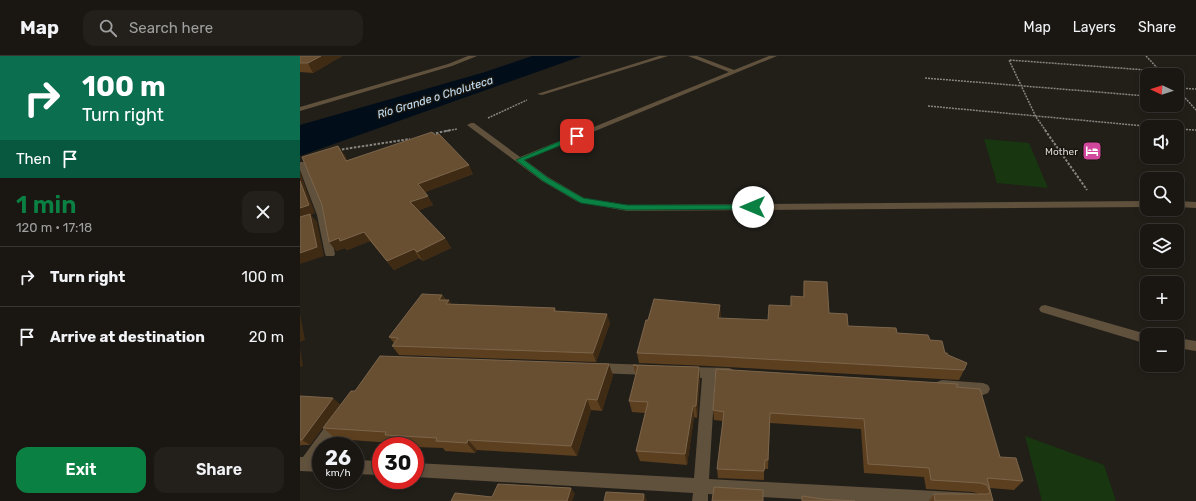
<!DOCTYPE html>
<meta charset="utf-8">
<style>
:root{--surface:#1a1713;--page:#23201c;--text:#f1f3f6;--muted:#9f9fa0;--line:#383633;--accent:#0b8043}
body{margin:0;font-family:Rubik,sans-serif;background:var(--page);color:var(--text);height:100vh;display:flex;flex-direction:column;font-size:15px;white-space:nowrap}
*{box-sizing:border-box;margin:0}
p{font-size:13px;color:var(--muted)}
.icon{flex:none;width:22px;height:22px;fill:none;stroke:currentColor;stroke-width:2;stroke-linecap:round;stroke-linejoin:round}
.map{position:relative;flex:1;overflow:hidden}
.details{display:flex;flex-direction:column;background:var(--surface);width:300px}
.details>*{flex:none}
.guide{background:#0b6e4f;color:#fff;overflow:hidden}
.needle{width:26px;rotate:274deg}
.controls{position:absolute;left:840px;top:12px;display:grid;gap:8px}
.controls a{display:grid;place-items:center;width:44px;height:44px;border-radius:8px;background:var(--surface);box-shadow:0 2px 6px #0003,0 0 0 1px var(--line);font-size:20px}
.speed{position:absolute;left:12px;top:381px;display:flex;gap:8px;font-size:20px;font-weight:700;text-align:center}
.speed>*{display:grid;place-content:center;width:52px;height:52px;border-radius:50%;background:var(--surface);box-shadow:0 2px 6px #0003,0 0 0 1px var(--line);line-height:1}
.speed small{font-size:10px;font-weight:400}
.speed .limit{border:6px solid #d22;background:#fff;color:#111}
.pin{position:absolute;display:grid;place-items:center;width:34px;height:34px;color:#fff;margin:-17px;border-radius:8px;box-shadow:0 2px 6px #0006}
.me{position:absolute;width:44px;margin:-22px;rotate:270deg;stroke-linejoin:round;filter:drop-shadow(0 0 3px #0008)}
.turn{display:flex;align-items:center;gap:14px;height:84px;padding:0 16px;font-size:18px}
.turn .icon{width:52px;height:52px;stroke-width:2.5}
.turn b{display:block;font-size:28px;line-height:34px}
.then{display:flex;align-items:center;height:38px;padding:0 16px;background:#0003;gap:8px;font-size:15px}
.round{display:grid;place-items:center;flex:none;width:42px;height:42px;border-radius:12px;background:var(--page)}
.head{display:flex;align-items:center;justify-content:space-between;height:68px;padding:0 16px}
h1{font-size:24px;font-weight:600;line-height:30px;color:var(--accent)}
.action{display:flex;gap:8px;margin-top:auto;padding:8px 16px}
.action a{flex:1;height:46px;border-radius:12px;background:var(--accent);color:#fff;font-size:16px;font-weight:600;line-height:46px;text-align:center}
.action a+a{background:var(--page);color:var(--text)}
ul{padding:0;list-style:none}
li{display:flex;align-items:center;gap:12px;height:60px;padding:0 16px;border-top:1px solid var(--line)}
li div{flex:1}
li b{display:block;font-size:15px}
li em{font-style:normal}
header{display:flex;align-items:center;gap:24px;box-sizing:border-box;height:56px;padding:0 20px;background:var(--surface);border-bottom:1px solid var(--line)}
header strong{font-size:19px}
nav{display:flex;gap:22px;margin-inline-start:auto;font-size:14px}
.search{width:280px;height:36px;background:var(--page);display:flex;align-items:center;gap:10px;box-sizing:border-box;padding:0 14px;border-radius:12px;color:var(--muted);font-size:15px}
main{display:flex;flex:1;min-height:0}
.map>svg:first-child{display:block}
.green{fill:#18360f}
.water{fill:#010e19}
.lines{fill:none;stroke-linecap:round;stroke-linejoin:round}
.path-far1{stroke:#878681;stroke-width:1.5;stroke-dasharray:2 1;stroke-linecap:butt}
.path{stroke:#878681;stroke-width:2;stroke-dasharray:2.5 1.5;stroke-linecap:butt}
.minor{fill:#60513d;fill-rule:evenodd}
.wall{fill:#5c3f1e}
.shaded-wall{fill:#3f2b14}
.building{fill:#694f32;stroke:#7b654b}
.route{fill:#0b8043;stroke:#07532c}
.labels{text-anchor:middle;stroke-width:3;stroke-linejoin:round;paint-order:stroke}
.far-poi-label{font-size:10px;fill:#dbdad6;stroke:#191610;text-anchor:end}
.far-water-label{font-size:11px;font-style:italic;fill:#c3e1f8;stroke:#191610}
</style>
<header>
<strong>Map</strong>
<div class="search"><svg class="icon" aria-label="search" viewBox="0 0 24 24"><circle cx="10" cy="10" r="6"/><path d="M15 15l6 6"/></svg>Search here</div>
<nav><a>Map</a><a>Layers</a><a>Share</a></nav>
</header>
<main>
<section class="details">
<div class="guide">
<div class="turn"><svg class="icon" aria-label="right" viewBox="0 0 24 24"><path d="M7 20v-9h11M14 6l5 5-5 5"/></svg><div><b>100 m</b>Turn right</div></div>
<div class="then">Then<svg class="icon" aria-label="arrive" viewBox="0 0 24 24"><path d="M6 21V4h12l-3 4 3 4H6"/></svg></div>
</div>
<div class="head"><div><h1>1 min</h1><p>120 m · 17:18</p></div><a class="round"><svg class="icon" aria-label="close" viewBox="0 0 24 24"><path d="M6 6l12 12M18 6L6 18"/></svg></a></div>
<ul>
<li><svg class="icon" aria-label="right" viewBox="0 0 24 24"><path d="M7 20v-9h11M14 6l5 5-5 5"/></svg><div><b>Turn right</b></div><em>100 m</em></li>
<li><svg class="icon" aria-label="arrive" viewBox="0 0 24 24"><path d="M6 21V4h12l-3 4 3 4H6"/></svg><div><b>Arrive at destination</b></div><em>20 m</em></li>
</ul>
<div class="action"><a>Exit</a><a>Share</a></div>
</section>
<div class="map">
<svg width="896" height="445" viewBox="0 0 896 445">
<rect width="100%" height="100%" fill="#221f19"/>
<path class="green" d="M684 83 729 87 748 132 697 127Z
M725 380 804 409 816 445H742Z"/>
<path class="water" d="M232 0H282L0 100V69L185 16Z"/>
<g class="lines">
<path class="path-far1" d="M846 0 864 19
M625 22 847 40
M877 32 896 33
M877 33 896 54
M877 42 885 43
M628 50 855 71
M188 62 227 44
M877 73 896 74
M146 75 157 73
M746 75 736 61 709 4 860 15"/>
<path class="path" d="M745 74 787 134
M132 78 151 74
M38 94 110 83"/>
<path class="minor" d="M168 0H177L152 10 0 55V51L148 8Z
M359 0H368L242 39 237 38Z
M388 0H397L434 14 469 0H477L225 104 248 121 284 142 327 149 847 145V151L327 155 278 146 242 125 167 69 171 67H174L220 101 429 16Z
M0 106H5L6 108 27 159 35 198 34 200H26L25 198 17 159 0 114Z
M877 145 896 146V152L877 151Z
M745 249 850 279H847V288L741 256 739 253 741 250Z
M877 282 896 285V295L877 292Z
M296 307 349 309 354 310 356 314 354 318 349 319 296 317 291 316 290 312 291 308Z
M386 311 429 312 434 314 436 318 434 322 429 324 415 323 409 423 673 437 679 439 681 445H532L408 438V445H392L393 437 115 421V407L394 422 402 322 381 320 379 316 381 312Z
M642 324 683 327 688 329 690 333 688 337 683 339 642 336 637 334 635 330 637 326Z
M38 359 43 360 45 365 29 390H21V416L0 415V401H3L33 360Z
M55 404 81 405V419L55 418Z"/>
</g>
<path class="wall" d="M0 0H42L13 17 0 16Z
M44 98 47 104 173 118 125 136 133 149 118 154 145 182 151 192 123 205 119 202 94 214 70 185 47 194 45 192 36 195Z
M504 225 529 257 548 270 597 277 630 284 645 297 664 314 659 324 409 310 339 307 337 297 348 264 421 259 420 262 468 264 490 250 491 240 503 241Z
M142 239 146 244 151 248 255 252 256 256 310 267 296 306 99 299 92 290 94 287 89 281Z
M333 309 399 311 400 322 397 362 394 361 387 409 340 405 336 395 345 357 332 356 329 345 336 320Z
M313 319 302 355 291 354 277 400 177 394 175 397 145 395 143 392 115 391V390L96 389 93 387 36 383 23 372 55 335Z
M656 331 700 401 723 425 714 434 690 432 693 445H629L634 438H679L673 436 626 433 624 421 564 417 561 373 470 367 468 413H464V424L418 422 417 413 423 365 414 364 413 354Z
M0 340 40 348 10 389H1L0 390Z"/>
<path class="shaded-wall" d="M21 0H42L13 17 8 7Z
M38 90 44 98 52 113 46 105Z
M169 109 173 118 123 137 118 128Z
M0 116 15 157 11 159 17 166 24 200 0 208Z
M128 140 133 149 116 156 110 146Z
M64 176 70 185 47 194 45 192 36 195 29 186 39 182Z
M145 182 151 192 123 205 117 196Z
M114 193 119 202 94 214 87 205Z
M142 239 147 247 149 244 154 253 139 244Z
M420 249 421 259 419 271 418 262Z
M0 258 5 284 0 286Z
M307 258 310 267 296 306 293 297Z
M0 292 3 310 0 311Z
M309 308 313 319 302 355 297 344Z
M399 311 400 322 397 362 396 350Z
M33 342 40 348 10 389 2 384Z
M287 343 291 354 277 400 271 390Z
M393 350 394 361 387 409 385 398Z
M168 384 177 394 175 397 167 387Z
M271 432 275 438 272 445H267Z
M344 438 347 445H343Z"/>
<path class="building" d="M0 0H21L8 7H0Z
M132 76 135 79 139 78 169 109 118 128 128 140 110 146 145 182 117 196 114 193 87 205 64 176 40 185 39 182 29 186 22 149 2 101 38 90 46 105Z
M0 125 9 149 0 152Z
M10 158 17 191 0 197V161Z
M504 225 527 226 529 257 547 258 548 270 596 272 597 277 628 279 630 284 642 285 645 297H647L648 299 667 307 664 314 408 300 337 297 346 264H348L354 243 420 249 418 262 468 264 469 249 491 250V240L504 241Z
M122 238 142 239 139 244H149L146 248 255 252 254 255 307 258 293 297 92 290 98 282 89 281Z
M80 300 309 308 297 344 287 343 271 390 168 384 167 387 136 385 137 382 85 379 86 376 23 372 51 335H55Z
M333 309 399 311 396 350H393L385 398 336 395 348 346 329 345 338 310Z
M416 313 658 328 656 331 680 333 700 401 716 402 723 425 687 422 693 445H635L634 438H688L690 436 687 429 680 427 631 424 629 412 568 408 564 363 470 357 468 404H465L464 415 417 413 424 356 413 354Z
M0 340 33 342 2 384H0Z
M198 428 271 432 267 445H151L155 437 192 441Z
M414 431 463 434V445H412Z
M306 436 344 438 343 445H304Z
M502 440 522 443 555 445H502Z"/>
<path class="route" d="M277 78 280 80 279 82 224 104 248 122 283 142 327 149H453L457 151 453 153 327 154 281 147 243 125 216 104Z"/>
<defs>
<symbol id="hotel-square" viewBox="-11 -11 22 22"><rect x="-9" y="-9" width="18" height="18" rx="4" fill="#d1479c" stroke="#191610"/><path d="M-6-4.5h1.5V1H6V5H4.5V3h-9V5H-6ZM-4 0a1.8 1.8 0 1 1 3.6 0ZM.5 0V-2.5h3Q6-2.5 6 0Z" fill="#fff"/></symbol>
</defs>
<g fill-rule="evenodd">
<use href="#hotel-square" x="781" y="84" width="22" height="22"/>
</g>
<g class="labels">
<g class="far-poi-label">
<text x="778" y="99">Mother</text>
</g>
<g class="far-water-label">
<text transform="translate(135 41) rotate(-17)" y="4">Río Grande o Choluteca</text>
</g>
</g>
</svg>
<div class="controls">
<a><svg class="needle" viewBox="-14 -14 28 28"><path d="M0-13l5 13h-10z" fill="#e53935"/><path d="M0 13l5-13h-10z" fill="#9f9fa0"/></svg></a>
<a><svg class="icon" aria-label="sound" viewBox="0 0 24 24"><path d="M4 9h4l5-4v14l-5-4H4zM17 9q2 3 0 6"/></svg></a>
<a><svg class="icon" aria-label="search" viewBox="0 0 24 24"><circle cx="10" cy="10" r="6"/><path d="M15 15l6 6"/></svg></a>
<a><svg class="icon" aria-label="layers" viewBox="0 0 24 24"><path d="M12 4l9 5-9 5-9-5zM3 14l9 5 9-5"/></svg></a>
<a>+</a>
<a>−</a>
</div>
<div class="speed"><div>26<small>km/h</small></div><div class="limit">30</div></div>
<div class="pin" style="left:277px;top:80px;background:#d93025"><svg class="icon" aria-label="arrive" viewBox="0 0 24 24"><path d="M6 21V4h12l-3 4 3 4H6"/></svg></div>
<svg class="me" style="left:453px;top:151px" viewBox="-20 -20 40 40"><circle r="19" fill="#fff"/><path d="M0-13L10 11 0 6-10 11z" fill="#0b8043"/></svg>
</div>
</main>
